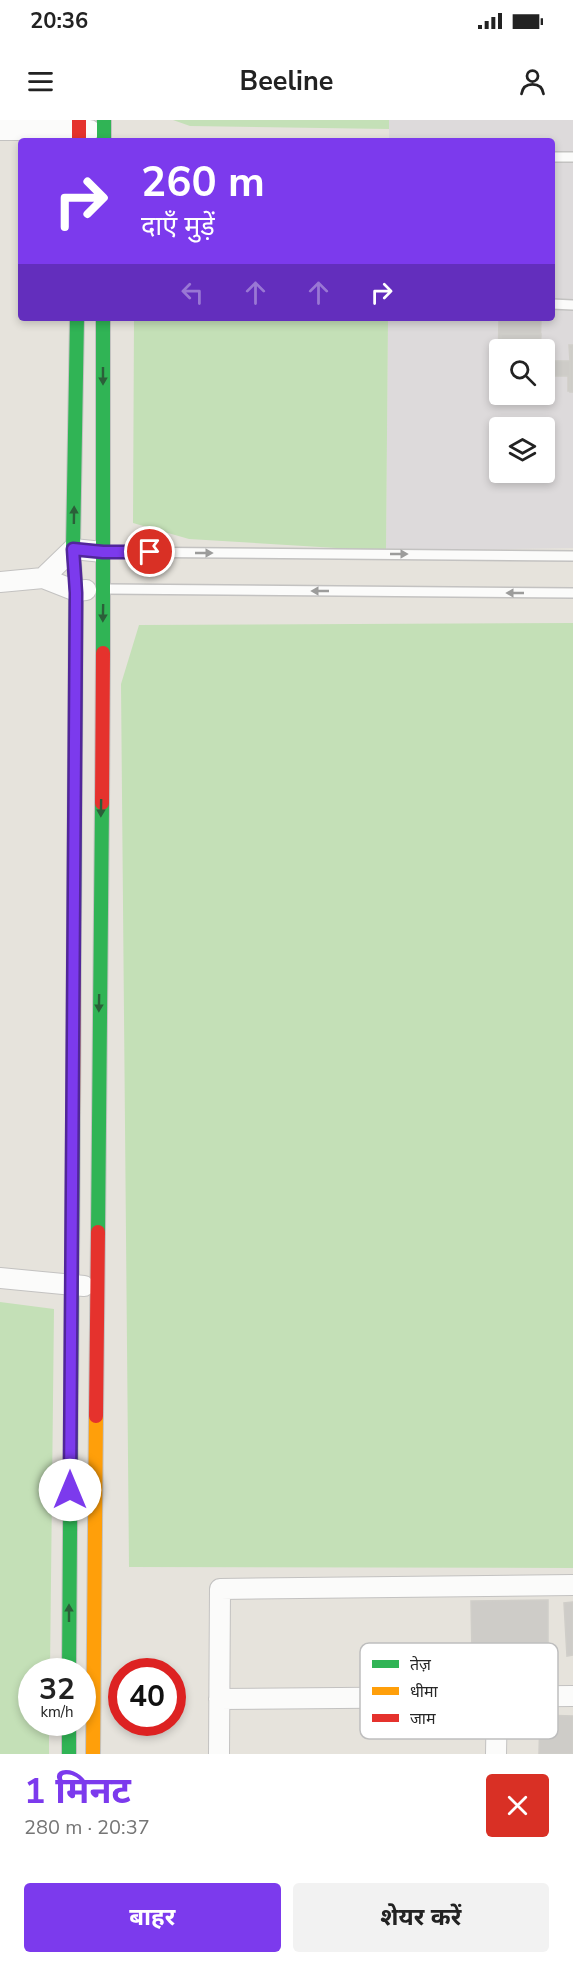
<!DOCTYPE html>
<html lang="hi">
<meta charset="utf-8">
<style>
:root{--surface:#fff;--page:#f2f2f2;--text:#222;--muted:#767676;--accent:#7c3aed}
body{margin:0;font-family:"Nunito Sans","Noto Sans Devanagari",sans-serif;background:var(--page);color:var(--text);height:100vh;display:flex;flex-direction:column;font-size:22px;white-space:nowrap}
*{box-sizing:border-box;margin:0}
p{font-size:20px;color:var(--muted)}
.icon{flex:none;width:33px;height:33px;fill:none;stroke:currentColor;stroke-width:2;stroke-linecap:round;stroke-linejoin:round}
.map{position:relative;height:1634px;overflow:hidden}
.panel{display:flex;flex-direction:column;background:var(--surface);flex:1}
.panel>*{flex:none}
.banner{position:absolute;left:18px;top:18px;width:537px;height:183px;border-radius:6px;box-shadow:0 3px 9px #0003;background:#7c3aed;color:#fff;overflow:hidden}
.controls{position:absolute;left:489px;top:219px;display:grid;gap:12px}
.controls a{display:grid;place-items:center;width:66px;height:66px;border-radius:6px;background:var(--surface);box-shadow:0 3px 9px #0003;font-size:30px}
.speed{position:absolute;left:18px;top:1538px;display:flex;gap:12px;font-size:30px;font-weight:700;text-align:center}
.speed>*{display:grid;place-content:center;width:78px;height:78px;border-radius:50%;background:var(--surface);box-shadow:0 3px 9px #0003;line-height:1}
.speed small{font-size:15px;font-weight:400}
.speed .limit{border:9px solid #d22;background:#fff;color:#111}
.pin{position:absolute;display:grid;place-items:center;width:51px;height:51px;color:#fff;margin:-26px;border:3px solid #fff;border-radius:50%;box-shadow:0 2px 6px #0007}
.me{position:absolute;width:66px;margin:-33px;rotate:0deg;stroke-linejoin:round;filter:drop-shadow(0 0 4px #0008)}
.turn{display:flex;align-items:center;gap:21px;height:126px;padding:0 24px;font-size:27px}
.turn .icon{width:78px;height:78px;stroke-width:2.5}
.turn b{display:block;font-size:42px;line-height:51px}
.lanes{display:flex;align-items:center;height:57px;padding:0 24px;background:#0003;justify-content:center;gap:30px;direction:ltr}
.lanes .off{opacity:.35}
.round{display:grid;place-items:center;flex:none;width:63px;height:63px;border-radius:6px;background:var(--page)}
.overview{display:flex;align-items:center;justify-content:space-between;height:102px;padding:0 24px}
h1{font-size:36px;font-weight:700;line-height:45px;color:var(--accent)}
.cta{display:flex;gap:12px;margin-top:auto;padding:12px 24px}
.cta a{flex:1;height:69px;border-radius:6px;background:var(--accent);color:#fff;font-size:24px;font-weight:700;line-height:69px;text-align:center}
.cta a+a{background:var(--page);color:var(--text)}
.status{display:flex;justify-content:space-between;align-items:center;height:42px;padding:0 30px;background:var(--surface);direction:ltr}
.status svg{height:16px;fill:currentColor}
header{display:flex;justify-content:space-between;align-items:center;height:78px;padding:0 24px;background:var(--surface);font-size:27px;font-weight:700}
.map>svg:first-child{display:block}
.industrial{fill:#dddadb;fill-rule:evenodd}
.green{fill:#c4e0b7}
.building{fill:#ceccc8;stroke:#d0cec9;stroke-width:1.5}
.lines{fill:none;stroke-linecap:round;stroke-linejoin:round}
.lane-casing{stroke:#c3c2c1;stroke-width:12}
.street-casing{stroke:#c3c2c1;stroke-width:22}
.fast-casing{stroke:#c3c2c1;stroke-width:16}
.slow-casing{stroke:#c3c2c1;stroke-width:16}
.jam-casing{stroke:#c3c2c1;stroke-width:16}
.lane{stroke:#fbfbfa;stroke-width:9}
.street{stroke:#fbfbfa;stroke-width:20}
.fast{stroke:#30b455;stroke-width:14}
.slow{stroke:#ff9f0a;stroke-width:14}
.jam{stroke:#e5322d;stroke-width:14}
.oneway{fill:#2b5f39}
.oneway2{fill:#9c9c9b}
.route-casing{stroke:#51269a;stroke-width:15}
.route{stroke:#7c3aed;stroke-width:10}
.key{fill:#fff;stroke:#bebebe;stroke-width:1.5}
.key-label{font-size:16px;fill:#272727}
</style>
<div class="status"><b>20:36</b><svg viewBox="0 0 49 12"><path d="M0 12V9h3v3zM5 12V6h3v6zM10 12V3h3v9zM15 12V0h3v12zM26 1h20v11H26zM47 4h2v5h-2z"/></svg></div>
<header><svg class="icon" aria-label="menu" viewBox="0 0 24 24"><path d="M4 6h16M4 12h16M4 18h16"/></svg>Beeline<svg class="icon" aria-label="person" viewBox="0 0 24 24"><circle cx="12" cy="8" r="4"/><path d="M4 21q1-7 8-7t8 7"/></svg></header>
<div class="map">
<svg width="573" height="1634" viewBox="0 0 573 1634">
<rect width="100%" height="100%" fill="#e6e3dc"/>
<path class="industrial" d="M389 0H573V428L386 431 388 198H552V21H389ZM500 230H544V274H500ZM500 308H544V352H500Z"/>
<path class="green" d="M173 0H389V9L190 6Z
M134 198H388L386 431 189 419 133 403Z
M573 503V1448L129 1447 121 564 139 505Z
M0 1182 54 1189 50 1551H32V1602H49V1634H0Z"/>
<path class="building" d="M499 198H541L540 230H500V247L498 246Z
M501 214H541L540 230H501Z
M569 225H573V271H568V256H544V241H570Z
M570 229H573V272H570Z
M548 1480V1533H472L471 1481Z
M573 1482V1535L567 1536 564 1483Z
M540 1595 573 1596V1634H539Z"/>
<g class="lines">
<defs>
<path id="lane" d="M552 37H573
M552 184 573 185
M106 432 573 436
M107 469 573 473"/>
<path id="street" d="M0 10H90
M43 458 73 429 103 432
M0 462 43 458 76 471 86 470
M0 1158 84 1166
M219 1579 573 1576
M219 1634 220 1469 573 1465
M496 1634 497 1576"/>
<path id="fast" d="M104 0V21
M103 198V533
M74 805 76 471 73 429 77 198
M98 1112 102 683
M69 1551 73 1001
M69 1602V1634"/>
<path id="slow" d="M73 1001 74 805
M93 1634 96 1296"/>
<path id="jam" d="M79 0V21
M102 683 103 533
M96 1296 98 1112"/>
</defs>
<use href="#lane" class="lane-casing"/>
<use href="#street" class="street-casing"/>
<use href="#fast" class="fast-casing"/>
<use href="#slow" class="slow-casing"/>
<use href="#jam" class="jam-casing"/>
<use href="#lane" class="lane"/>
<use href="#street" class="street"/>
<use href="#fast" class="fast"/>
<use href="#slow" class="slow"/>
<use href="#jam" class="jam"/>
</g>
<defs><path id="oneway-solid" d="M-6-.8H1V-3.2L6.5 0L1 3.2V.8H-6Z" transform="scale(1.5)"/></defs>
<g class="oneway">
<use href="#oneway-solid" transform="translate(103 256) rotate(90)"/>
<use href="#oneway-solid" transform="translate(74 395) rotate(-89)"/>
<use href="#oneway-solid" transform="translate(103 493) rotate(91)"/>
<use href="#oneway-solid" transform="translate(101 688) rotate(91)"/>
<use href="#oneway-solid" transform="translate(99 883) rotate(91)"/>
<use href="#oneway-solid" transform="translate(69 1493) rotate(-90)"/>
</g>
<g class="oneway2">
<use href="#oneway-solid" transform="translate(204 433)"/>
<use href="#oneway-solid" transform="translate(399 434)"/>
<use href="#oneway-solid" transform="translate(320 471) rotate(-180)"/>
<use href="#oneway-solid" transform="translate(515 473) rotate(-180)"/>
</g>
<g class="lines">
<defs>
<path id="route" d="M70 1370 76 473 73 429 103 432H150"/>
</defs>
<use href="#route" class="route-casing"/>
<use href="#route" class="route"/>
</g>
<rect x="360" y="1523" width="198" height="96" rx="9" class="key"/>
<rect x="372" y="1540" width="27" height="8" fill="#30b455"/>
<rect x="372" y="1567" width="27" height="8" fill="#ff9f0a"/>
<rect x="372" y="1594" width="27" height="8" fill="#e5322d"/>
<g class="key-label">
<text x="410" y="1550">तेज़</text>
<text x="410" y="1577">धीमा</text>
<text x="410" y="1604">जाम</text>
</g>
</svg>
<div class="controls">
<a><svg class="icon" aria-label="search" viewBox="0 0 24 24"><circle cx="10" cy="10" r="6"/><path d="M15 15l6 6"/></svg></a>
<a><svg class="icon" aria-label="layers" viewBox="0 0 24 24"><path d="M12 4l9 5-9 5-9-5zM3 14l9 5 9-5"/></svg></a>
</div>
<div class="speed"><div>32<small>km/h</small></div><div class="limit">40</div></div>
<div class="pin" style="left:150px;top:432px;background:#d93025"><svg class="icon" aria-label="arrive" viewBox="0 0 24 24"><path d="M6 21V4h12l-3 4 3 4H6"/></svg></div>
<svg class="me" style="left:70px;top:1370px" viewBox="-20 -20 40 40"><circle r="19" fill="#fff"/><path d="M0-13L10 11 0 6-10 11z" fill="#7c3aed"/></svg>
<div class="banner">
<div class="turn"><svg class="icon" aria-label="right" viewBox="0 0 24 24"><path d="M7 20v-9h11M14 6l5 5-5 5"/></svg><div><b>260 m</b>दाएँ मुड़ें</div></div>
<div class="lanes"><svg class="icon off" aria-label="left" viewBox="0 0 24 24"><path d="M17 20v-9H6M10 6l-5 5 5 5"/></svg><svg class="icon off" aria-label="ahead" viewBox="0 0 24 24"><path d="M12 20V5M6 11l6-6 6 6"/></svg><svg class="icon off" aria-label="ahead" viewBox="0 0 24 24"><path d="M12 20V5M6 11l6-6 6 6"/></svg><svg class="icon" aria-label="right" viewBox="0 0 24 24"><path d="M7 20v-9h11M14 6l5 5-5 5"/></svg></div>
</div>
</div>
<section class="panel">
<div class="overview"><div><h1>1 मिनट</h1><p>280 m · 20:37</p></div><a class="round" style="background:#d93025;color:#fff"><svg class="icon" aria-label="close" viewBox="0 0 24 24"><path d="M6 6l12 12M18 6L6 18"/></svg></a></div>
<div class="cta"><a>बाहर</a><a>शेयर करें</a></div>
</section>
